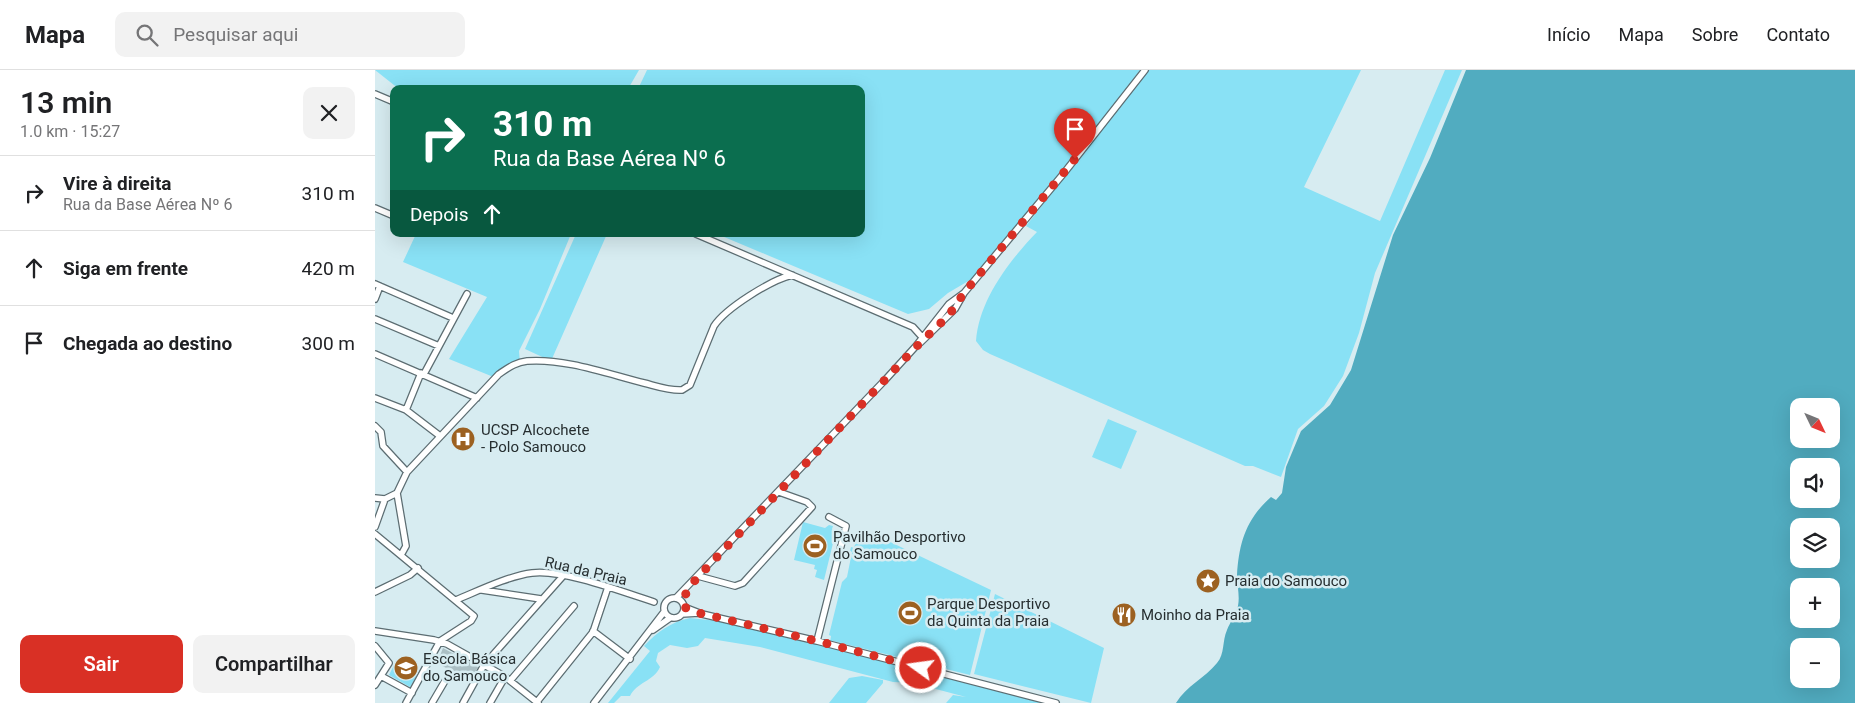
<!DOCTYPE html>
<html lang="pt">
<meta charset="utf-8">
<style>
:root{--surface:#fff;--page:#f2f2f2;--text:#202124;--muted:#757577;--line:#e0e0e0;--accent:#d93025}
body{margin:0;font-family:Roboto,sans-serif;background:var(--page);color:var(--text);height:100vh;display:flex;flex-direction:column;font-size:19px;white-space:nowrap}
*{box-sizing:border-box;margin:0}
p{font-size:16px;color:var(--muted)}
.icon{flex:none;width:28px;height:28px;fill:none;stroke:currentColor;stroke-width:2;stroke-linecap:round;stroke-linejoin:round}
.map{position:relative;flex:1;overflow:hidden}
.panel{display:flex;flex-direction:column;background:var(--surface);width:375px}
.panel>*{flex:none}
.guide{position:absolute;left:15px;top:15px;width:475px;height:152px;border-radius:10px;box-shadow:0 5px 20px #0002;background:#0b6e4f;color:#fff;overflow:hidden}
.needle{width:32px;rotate:133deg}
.fabs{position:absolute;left:1415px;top:328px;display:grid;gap:10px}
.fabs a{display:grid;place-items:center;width:50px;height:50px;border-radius:10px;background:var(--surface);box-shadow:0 5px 20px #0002;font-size:25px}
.pin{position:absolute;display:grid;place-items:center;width:42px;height:42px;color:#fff;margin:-51px -21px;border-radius:50% 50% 50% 0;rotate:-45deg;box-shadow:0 0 5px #0007}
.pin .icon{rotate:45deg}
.me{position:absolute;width:55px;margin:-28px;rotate:284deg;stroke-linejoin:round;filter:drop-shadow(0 0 4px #0008)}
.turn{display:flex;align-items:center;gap:18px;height:105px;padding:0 20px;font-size:22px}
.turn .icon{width:65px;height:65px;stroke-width:2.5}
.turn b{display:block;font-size:35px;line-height:42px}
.then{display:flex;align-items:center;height:48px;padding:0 20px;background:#0003;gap:10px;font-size:19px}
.round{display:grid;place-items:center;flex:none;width:52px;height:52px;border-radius:10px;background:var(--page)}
.overview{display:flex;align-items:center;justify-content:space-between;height:85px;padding:0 20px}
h1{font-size:30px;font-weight:600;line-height:38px}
.primary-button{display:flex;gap:10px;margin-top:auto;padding:10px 20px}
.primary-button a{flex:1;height:58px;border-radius:10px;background:var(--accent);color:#fff;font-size:20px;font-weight:600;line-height:58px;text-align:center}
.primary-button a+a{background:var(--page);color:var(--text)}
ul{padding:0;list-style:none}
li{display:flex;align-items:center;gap:15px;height:75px;padding:0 20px;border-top:1px solid var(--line)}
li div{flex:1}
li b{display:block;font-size:19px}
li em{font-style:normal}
header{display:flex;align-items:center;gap:30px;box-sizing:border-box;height:70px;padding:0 25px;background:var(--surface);border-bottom:1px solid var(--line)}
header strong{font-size:24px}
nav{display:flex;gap:28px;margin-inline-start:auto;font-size:18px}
.search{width:350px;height:45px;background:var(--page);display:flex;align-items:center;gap:12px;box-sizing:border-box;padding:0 18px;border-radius:10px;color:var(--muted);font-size:19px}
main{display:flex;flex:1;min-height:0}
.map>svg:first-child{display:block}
.green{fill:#89e1f5}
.water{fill:#51acc0;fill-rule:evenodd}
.building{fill:#abbfc4}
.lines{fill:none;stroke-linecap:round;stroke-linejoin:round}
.minor-casing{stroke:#5c6d72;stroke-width:8}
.minor{stroke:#fff;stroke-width:5.5}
.route{stroke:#d93025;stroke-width:9;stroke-dasharray:0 16.2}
.labels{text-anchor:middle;stroke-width:5;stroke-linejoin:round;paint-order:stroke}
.poi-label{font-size:15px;fill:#262e30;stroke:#d7ecf1;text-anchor:start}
.street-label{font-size:15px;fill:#262e30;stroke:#d7ecf1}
</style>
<header>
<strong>Mapa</strong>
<div class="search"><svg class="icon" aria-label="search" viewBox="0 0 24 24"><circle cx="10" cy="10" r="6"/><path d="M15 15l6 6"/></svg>Pesquisar aqui</div>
<nav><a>Início</a><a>Mapa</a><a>Sobre</a><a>Contato</a></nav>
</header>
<main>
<section class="panel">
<div class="overview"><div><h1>13 min</h1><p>1.0 km · 15:27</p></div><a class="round"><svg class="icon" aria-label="close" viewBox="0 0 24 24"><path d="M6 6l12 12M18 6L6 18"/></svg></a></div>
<ul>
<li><svg class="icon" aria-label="right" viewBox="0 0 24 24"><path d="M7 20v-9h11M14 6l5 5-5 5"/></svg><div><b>Vire à direita</b><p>Rua da Base Aérea Nº 6</p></div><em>310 m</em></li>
<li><svg class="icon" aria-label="ahead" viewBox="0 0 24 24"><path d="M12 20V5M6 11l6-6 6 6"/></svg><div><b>Siga em frente</b></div><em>420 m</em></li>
<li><svg class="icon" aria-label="arrive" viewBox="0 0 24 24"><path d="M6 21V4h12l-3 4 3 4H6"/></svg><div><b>Chegada ao destino</b></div><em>300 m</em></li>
</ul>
<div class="primary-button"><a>Sair</a><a>Compartilhar</a></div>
</section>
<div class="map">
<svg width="1480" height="633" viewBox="0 0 1480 633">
<rect width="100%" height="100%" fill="#d7ecf1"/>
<path class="green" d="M0 0H264L253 19H24Z
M272 0H765L727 52 595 210 573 223 554 239 533 244 342 164H486V19H263Z
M772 0H986L929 117 1005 151 1070 0H1087L1000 203 984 263 968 306 949 336 923 359 906 407 878 396H870L615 284 608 280 601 271C604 230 634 191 662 162L651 156Z
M41 164H196L165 239 144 281 145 293 121 308 74 289 112 227 28 192Z
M201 164H232L176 291 150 279Z
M733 349 762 361 746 399 717 387Z
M428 452 450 458 454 455 458 456 457 459 461 461 449 510 440 507 442 500 439 499 440 495 419 490Z
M488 459 616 520 595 605 458 571 455 572 456 566 454 565 467 512 472 507 477 482 475 481 476 477 479 478 481 471 486 468Z
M620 524 729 578 716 633 599 604Z
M315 548 352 552 508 589 667 633H571L578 625 591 627 538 613 518 612 385 577 330 568 323 576 312 578 295 575 283 583 281 591 285 597C278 612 263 611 255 626H246L239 633H233L275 581 269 576C282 562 296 552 315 548Z
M20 593 42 605 35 617 14 605Z
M487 606 508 610V613L491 633H454L474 608Z"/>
<path class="water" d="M1091 0H1480V633H801C811 616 830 608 842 593 850 584 847 571 852 560 855 552 861 545 863 536 865 526 862 515 862 505 864 473 871 449 896 427L901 430 907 423 911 397 926 361 955 335 976 300 1018 165 1055 88ZM1424 336H1456V369H1424ZM1424 396H1456V429H1424ZM1424 456H1456V489H1424ZM1424 516H1456V549H1424ZM1424 576H1456V609H1424Z"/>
<path class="building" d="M68 578 103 597 95 611 62 593Z"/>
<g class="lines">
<defs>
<path id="minor" d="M0 24 19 32
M0 138 19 146
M321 164 538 257 547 267
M0 214 78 248
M0 229 5 216
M0 249 64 276
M545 273 580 239 589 223 689 103 770 0
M0 284 102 328
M49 304 92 224
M0 328 31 340 65 366
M31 340 46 303
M0 356 6 362 8 376 32 402
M22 423 31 476 26 485
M0 428 10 429 22 423 32 402 124 304C133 298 141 292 152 291 189 288 233 304 269 313 281 316 295 321 307 320L315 315 339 256C351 238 396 210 417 205
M0 457 10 429
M0 464 99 546 96 551 65 571 31 633
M323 506 360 516 368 513 437 437 432 432 404 422
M107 520 166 529
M0 522 35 505 43 498
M289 538a10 10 0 1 1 20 0a10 10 0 1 1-20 0Z
M301 528 511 309 541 276 574 234 589 223
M81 530C103 521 133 506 157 503 188 499 248 522 279 532
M309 537 327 544 442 571 681 633
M307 544 324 543
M278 560 295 548
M0 561 59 570 72 574 129 606 163 633
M218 561 255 589
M442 571 471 456 454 447
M0 576 14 593 0 615
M6 606 37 623
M135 611 199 536
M57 633 74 604
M88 633 109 595 188 506
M115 633 130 607
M161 633 218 562 233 517
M219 633 289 542"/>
</defs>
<use href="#minor" class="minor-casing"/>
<use href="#minor" class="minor"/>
</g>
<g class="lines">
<path class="route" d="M546 598 442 571 324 543 309 537 307 532 314 517 324 506 542 276 574 245 589 223 700 89"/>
</g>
<defs>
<symbol id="hospital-disc" viewBox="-11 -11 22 22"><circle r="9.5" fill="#9c6121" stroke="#d7ecf1"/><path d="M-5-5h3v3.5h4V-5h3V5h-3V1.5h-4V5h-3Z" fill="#fff"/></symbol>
<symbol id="stadium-disc" viewBox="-11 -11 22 22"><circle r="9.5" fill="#9c6121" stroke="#d7ecf1"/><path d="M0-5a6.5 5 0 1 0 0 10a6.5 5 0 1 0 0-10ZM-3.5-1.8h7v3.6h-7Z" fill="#fff"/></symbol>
<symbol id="sight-disc" viewBox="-11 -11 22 22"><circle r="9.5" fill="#9c6121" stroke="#d7ecf1"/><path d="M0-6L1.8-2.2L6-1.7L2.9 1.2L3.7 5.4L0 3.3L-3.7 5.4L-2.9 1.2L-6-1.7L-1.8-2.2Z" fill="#fff"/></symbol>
<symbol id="restaurant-disc" viewBox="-11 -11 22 22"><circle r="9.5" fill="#9c6121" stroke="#d7ecf1"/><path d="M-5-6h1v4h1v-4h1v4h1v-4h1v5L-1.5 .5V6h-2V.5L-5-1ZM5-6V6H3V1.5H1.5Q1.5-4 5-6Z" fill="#fff"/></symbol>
<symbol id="school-disc" viewBox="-11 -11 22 22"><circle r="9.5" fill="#9c6121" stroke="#d7ecf1"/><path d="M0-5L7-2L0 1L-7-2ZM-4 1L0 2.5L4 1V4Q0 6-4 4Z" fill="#fff"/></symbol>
</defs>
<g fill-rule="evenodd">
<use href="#hospital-disc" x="74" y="355" width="28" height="28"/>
<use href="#stadium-disc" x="426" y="462" width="28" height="28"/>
<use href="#sight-disc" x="819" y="497" width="28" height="28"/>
<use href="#stadium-disc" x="521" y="529" width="28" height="28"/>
<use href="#restaurant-disc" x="735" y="531" width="28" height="28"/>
<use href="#school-disc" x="17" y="584" width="28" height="28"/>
</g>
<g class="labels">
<g class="poi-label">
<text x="106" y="365">UCSP Alcochete<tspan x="106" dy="17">- Polo Samouco</tspan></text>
<text x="458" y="472">Pavilhão Desportivo<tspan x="458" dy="17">do Samouco</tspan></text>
<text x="850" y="516">Praia do Samouco</text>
<text x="552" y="539">Parque Desportivo<tspan x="552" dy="17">da Quinta da Praia</tspan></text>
<text x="766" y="550">Moinho da Praia</text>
<text x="48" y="594">Escola Básica<tspan x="48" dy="17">do Samouco</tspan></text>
</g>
<g class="street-label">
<text transform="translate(211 501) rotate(13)" y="5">Rua da Praia</text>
</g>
</g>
</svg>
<div class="fabs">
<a><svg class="needle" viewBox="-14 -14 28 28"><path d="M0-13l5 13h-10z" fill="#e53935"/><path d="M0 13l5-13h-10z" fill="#757577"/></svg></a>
<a><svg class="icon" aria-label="sound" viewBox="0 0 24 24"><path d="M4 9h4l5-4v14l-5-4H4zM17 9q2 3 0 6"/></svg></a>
<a><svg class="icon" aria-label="layers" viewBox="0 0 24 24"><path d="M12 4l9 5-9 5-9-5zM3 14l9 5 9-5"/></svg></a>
<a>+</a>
<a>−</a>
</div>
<div class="pin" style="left:700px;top:89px;background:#d93025"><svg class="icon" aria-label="arrive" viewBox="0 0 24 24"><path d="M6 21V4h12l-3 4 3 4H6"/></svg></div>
<svg class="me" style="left:546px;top:598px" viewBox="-20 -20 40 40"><circle r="17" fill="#d93025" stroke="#fff" stroke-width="3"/><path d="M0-11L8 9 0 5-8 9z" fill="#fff"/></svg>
<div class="guide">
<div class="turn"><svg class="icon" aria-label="right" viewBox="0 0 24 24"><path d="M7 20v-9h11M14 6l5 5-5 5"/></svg><div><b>310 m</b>Rua da Base Aérea Nº 6</div></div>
<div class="then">Depois<svg class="icon" aria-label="ahead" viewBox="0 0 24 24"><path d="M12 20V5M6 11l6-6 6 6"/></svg></div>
</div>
</div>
</main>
